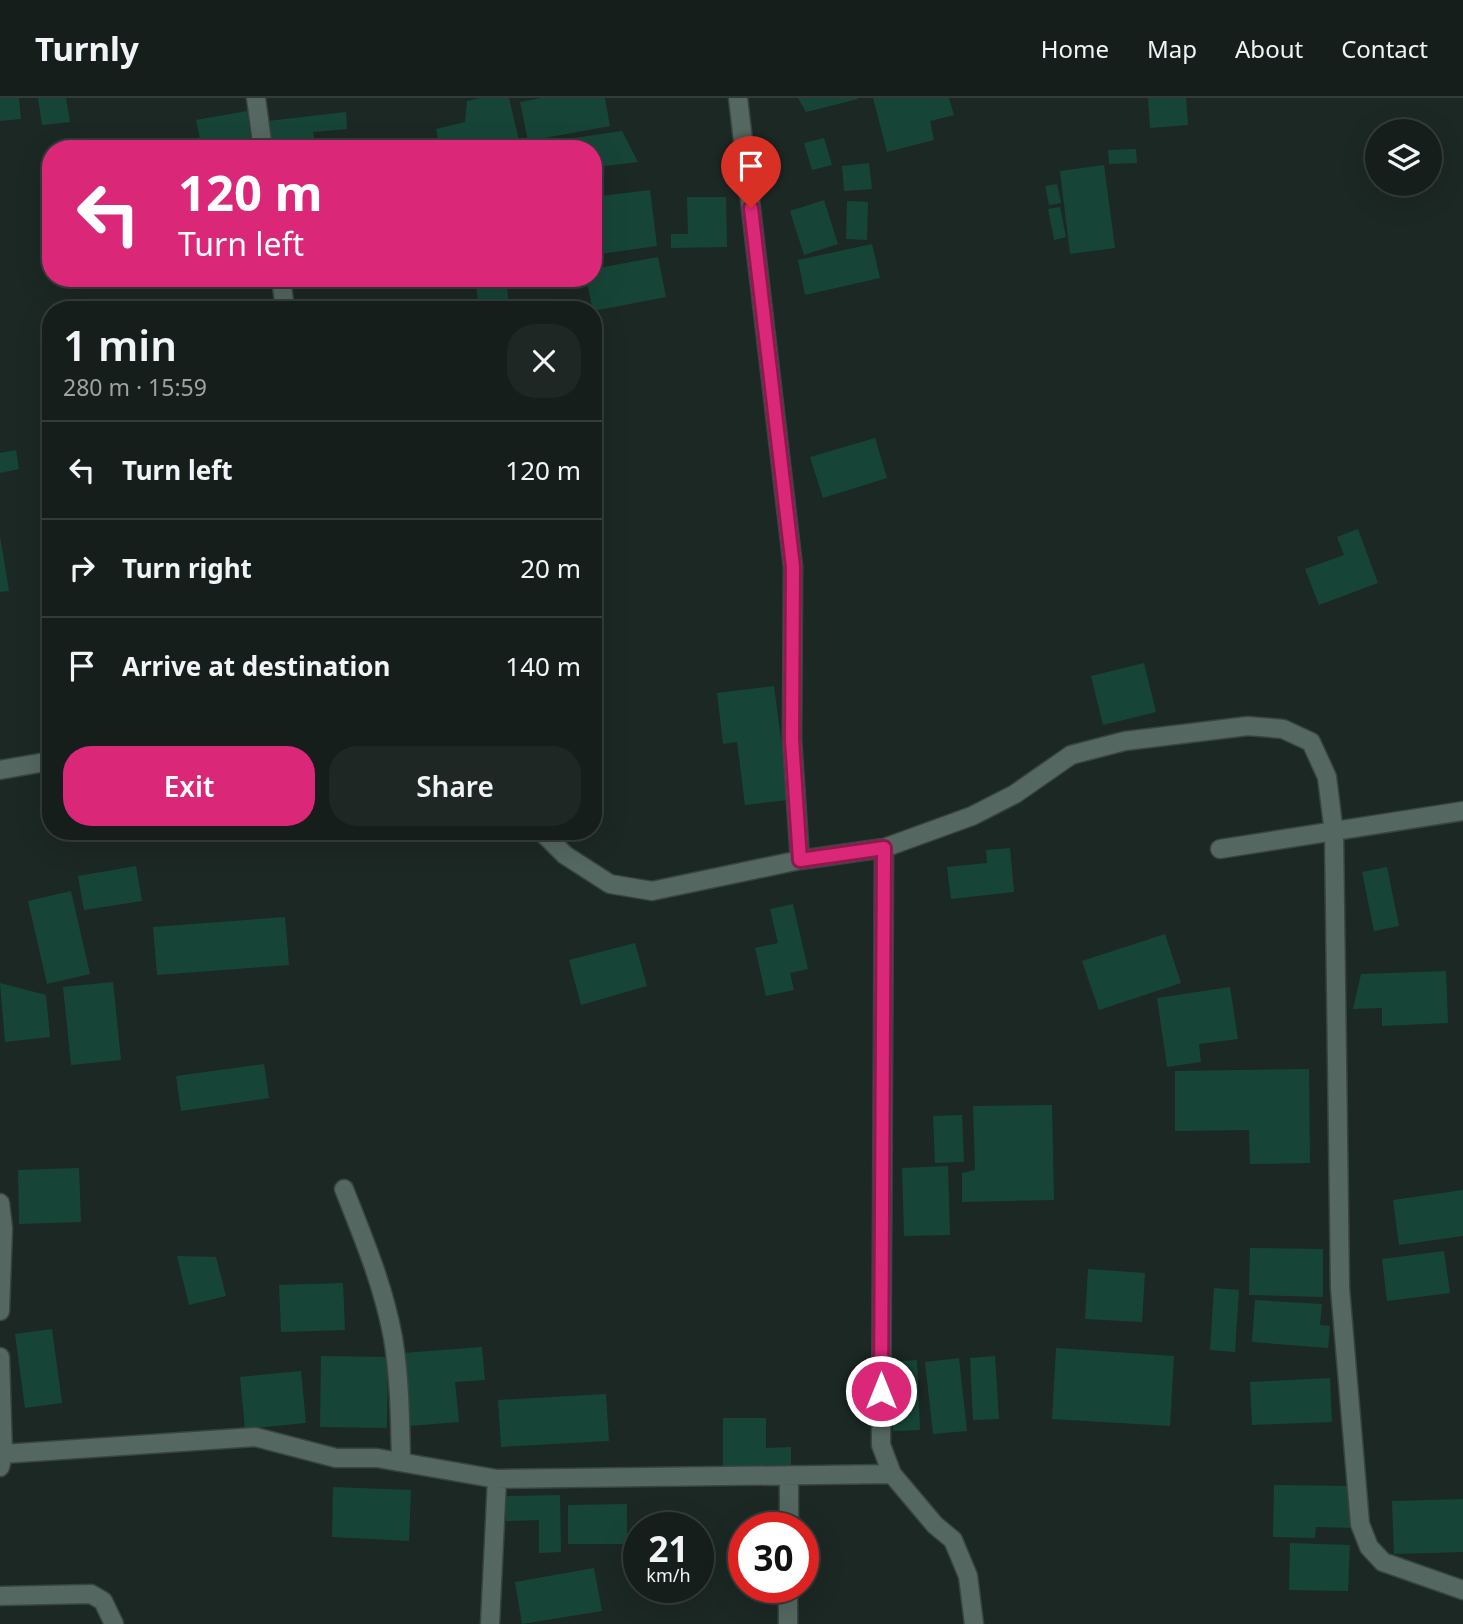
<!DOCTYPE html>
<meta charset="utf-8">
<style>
:root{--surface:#151e1b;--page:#1e2724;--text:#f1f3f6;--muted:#9da2a3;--line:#343c3a;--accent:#db2777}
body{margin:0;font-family:"Noto Sans",sans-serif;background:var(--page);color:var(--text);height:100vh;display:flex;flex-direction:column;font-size:26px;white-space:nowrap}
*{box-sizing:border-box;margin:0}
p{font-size:23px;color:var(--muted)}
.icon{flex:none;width:38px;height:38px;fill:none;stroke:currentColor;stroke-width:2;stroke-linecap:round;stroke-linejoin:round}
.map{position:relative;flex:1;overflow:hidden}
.drawer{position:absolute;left:42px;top:203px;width:560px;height:539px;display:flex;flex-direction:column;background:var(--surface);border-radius:28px;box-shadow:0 7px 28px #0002,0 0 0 2px var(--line)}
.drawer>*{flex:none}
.hud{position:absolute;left:42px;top:42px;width:560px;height:147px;border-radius:28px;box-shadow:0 7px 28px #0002,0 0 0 2px var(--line);background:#db2777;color:#fff;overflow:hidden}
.tools{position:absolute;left:1365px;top:21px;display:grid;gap:14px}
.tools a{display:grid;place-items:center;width:77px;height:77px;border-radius:50%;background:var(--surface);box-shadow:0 7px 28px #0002,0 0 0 2px var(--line);font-size:35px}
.speed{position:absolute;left:623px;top:1414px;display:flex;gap:14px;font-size:35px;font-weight:700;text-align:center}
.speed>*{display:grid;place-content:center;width:91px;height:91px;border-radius:50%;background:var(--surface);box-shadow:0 7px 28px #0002,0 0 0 2px var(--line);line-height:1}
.speed small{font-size:18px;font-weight:400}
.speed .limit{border:10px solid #d22;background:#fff;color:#111}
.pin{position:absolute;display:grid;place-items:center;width:60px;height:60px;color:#fff;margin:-72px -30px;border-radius:50% 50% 50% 0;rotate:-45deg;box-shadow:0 0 7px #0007}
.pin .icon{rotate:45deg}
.me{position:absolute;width:77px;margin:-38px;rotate:0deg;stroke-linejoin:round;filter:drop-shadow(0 0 5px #0008)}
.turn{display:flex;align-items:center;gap:24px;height:147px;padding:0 21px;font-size:32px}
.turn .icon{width:91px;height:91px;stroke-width:2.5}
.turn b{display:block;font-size:49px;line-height:60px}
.round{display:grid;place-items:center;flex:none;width:74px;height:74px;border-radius:28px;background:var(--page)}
.head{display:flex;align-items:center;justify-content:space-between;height:119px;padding:0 21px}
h1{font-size:42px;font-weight:600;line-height:52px}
.action{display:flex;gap:14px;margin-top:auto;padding:14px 21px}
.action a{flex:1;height:80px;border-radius:28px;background:var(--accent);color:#fff;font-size:28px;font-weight:600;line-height:80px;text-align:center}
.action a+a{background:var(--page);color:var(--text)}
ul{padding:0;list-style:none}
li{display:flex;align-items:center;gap:21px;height:98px;padding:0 21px;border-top:2px solid var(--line)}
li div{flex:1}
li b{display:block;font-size:26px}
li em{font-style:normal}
header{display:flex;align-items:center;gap:42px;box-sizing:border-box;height:98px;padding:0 35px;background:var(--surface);border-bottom:2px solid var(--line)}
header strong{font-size:33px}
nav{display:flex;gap:38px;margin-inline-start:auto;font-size:24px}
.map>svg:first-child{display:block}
.building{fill:#164537}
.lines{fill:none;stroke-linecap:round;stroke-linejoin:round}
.minor-casing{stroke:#394440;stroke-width:21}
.minor{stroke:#546760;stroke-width:18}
.route-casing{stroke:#8e194d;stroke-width:18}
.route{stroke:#db2777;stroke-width:12}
</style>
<header>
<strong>Turnly</strong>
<nav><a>Home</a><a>Map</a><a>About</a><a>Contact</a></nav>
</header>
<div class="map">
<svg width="1463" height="1526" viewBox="0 0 1463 1526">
<rect width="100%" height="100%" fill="#1c2824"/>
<path class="building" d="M0 0H19L21 21 0 23Z
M38 0H66L70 24 42 27Z
M480 0H509L521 51H465L463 46 440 51 436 31 465 24 467 3Z
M541 0H605L610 28 528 43 520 4Z
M798 0H858V1L806 14Z
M873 0H949L954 17 930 23 934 42 887 54Z
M1148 0H1186L1188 27 1150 30Z
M247 13 252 51H202L196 22Z
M346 14 347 31 313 34 314 40 271 45 268 23Z
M622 33 638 64 597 69 599 80 593 81V51H526L525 47Z
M824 40 832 67 812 72 804 45Z
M1136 51 1137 65 1109 66 1108 52Z
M869 65 872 91 844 93 842 68Z
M1104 67 1115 150 1070 156 1060 73Z
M1057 86 1061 105 1049 107 1045 88Z
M650 92 657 148 593 157V99Z
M687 99H726L727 149 671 150V136H688Z
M824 102 838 146 804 157 790 113Z
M847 103 868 104 867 142 846 141Z
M1060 109 1066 139 1054 142 1048 111Z
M872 146 880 180 805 197 798 162Z
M658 159 666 199 593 213 586 180H593V171Z
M475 180H506L509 208 479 211Z
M875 340 887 380 823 400 810 359Z
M16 352 19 371 0 375V355Z
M1358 431 1378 485 1319 507 1305 471 1344 457 1337 439Z
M0 438 9 493 0 494Z
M1144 565 1156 614 1103 627 1091 578Z
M774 588 789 702 745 707 737 644 723 646 717 595Z
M1010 750 1014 794 951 801 947 769 987 765 986 752Z
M136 768 142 803 84 812 78 778Z
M1387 769 1399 828 1374 833 1362 774Z
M71 793 90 876 47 886 28 803Z
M793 806 808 871 790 875 794 892 766 898 755 850 778 845 770 811Z
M285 819 289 867 157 877 153 829Z
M1165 836 1181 885 1099 912 1082 863Z
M635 845 647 888 581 907 569 862Z
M1446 873 1448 925 1382 928V910L1353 911 1361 876Z
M113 884 121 962 71 967 63 889Z
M0 885 46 897 50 939 5 944Z
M1230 889 1238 941 1199 946 1201 964 1167 969 1157 900Z
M264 966 269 1000 181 1013 176 978Z
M1309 971 1310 1065 1250 1066 1249 1032 1175 1033V973Z
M1052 1007 1054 1102 962 1104V1075L975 1072 973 1008Z
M962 1017 964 1064 935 1065 933 1018Z
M948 1068 950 1137 904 1138 902 1070Z
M79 1070 81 1124 19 1126 18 1072Z
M1463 1092V1138L1399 1147 1393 1102Z
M1250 1150 1323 1151V1199L1249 1197Z
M1444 1153 1450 1195 1387 1203 1382 1161Z
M177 1158 216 1159 226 1198 189 1207Z
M1088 1171 1145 1175 1142 1224 1085 1221Z
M343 1185 345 1232 281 1234 279 1187Z
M1214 1190 1239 1192 1235 1254 1210 1252Z
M1255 1202 1322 1206 1320 1227 1330 1228 1328 1250 1252 1244Z
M52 1231 62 1305 25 1310 15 1236Z
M482 1249 485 1282 455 1284 459 1324 409 1328 403 1255Z
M1056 1250 1174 1258 1170 1328 1052 1321Z
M321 1258 388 1259 387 1330 320 1329Z
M995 1258 999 1321 973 1322 970 1260Z
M959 1260 967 1333 933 1336 925 1264Z
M917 1262 920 1332 893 1333 890 1264Z
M301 1273 306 1325 245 1331 240 1279Z
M1330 1280 1332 1324 1252 1327 1250 1284Z
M606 1296 609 1343 501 1349 498 1302Z
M723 1320H766V1350L791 1349V1371H723Z
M1274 1387 1355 1388V1430L1316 1429 1315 1440 1273 1439Z
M333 1389 411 1392 409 1443 332 1439Z
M560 1397 561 1454 539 1455V1422L506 1423V1398Z
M1463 1401V1454L1394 1456 1392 1403Z
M627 1406V1446H568V1407Z
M1290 1445 1350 1447 1348 1493 1289 1492Z
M594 1470 602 1513 522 1526 515 1484Z"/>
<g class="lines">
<defs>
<path id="minor" d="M256 0 263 51
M738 0 793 469 792 642 800 762
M281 180 285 212
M0 672 51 663
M541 733 565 757 610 786 652 793 800 762 884 750 972 718 1015 696 1071 657 1125 643 1248 628 1283 631 1311 644 1327 679 1334 735 1340 1190 1360 1426 1369 1449 1383 1464 1463 1492
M884 750 881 1347 892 1376 935 1427 953 1442 968 1478 974 1526
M1220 751 1463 713
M344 1091C363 1139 384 1189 393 1240 400 1281 400 1323 401 1364
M0 1105 3 1130 0 1213
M0 1259 3 1356 0 1369
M3 1356 255 1339 336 1360H377L497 1381 892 1376
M789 1430V1378
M0 1498 91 1496 103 1503 114 1526
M490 1526 497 1381
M788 1526V1489"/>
</defs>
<use href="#minor" class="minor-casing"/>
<use href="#minor" class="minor"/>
</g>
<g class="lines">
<defs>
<path id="route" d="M751 110 793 469 792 642 800 762 884 750 881 1293"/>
</defs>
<use href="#route" class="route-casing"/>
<use href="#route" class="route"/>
</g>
</svg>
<div class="tools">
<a><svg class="icon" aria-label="layers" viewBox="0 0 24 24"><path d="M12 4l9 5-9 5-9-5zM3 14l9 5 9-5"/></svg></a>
</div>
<div class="speed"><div>21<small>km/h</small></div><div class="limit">30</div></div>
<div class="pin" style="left:751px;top:110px;background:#d93025"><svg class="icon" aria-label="arrive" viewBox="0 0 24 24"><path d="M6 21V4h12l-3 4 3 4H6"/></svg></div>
<svg class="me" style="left:881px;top:1293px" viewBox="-20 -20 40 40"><circle r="17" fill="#db2777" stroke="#fff" stroke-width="3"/><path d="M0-11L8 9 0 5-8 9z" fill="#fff"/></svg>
<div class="hud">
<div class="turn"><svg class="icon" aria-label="left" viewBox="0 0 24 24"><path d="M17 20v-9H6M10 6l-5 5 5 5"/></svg><div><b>120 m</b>Turn left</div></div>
</div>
<section class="drawer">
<div class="head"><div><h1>1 min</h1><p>280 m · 15:59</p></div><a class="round"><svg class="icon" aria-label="close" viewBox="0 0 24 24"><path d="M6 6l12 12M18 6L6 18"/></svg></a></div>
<ul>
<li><svg class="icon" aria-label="left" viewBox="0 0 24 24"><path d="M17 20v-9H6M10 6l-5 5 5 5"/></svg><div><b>Turn left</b></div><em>120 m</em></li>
<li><svg class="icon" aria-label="right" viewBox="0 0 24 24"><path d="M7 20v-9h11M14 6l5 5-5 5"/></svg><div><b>Turn right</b></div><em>20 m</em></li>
<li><svg class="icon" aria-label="arrive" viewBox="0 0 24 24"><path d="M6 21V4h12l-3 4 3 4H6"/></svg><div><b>Arrive at destination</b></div><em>140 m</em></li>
</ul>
<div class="action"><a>Exit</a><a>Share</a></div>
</section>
</div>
